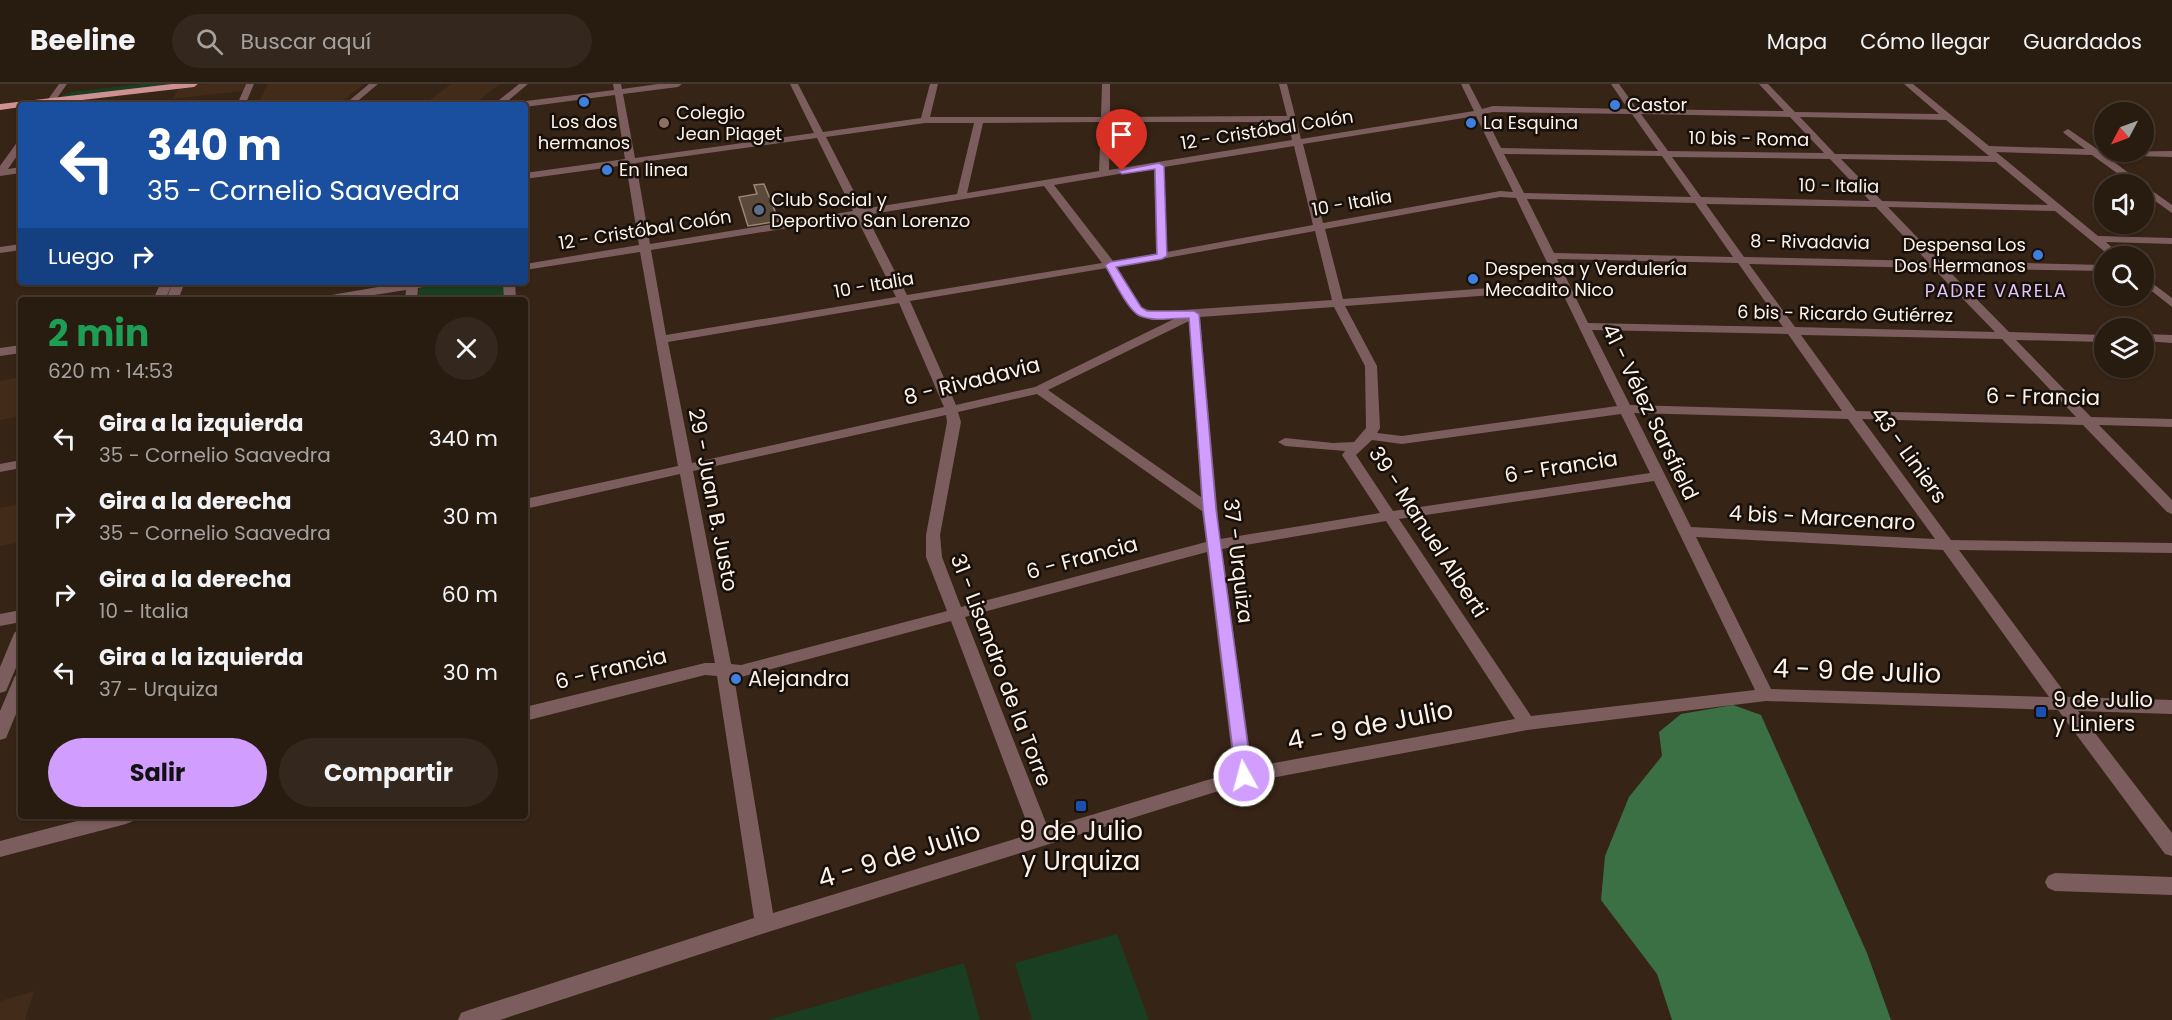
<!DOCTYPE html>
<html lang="es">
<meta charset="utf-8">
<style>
:root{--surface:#281b10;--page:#34281e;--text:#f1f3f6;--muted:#a5a19f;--line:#443930;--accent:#d19dfe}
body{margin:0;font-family:Poppins,sans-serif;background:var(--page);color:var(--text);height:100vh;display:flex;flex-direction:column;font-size:22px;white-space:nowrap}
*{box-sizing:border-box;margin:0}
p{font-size:20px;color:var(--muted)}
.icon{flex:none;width:33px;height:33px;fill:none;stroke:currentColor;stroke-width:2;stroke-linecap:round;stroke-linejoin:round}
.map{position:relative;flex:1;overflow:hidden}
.details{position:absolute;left:18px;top:213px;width:510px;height:522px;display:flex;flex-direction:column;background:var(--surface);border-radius:6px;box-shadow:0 2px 4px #0004,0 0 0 2px var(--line)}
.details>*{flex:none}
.guide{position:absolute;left:18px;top:18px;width:510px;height:183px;border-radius:6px;box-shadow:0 2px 4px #0004,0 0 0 2px var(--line);background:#1a4fa0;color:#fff;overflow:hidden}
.needle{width:39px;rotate:229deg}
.controls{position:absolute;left:2094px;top:18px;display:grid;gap:12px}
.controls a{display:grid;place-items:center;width:60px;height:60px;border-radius:50%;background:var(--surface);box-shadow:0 2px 4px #0004,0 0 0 2px var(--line);font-size:30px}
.pin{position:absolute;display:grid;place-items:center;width:51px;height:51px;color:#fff;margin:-62px -26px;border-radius:50% 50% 50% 0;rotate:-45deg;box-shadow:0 0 6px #0007}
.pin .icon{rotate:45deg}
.me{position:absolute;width:66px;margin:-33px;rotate:353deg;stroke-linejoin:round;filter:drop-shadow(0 0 4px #0008)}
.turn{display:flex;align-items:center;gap:21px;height:126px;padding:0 30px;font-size:27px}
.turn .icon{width:78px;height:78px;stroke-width:2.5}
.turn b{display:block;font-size:42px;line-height:51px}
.then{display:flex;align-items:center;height:57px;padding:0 30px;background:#0003;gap:12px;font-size:22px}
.round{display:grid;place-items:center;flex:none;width:63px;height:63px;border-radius:32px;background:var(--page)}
.summary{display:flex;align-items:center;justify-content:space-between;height:102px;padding:0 30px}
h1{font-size:36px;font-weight:700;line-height:45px;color:#1e9e55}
.action{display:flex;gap:12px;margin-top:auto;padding:12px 30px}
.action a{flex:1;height:69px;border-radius:36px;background:var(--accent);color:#111;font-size:24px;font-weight:700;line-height:69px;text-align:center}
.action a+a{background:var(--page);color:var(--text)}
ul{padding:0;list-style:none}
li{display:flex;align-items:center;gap:18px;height:78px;padding:0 30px}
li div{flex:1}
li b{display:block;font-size:22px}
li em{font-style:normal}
header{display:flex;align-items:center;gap:36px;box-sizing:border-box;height:84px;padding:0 30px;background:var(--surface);border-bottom:2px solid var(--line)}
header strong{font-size:28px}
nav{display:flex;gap:33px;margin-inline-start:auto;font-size:21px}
.search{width:420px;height:54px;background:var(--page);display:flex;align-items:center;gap:15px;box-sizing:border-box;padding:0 21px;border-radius:33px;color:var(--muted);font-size:22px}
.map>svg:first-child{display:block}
.built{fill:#422b18}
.green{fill:#193e21}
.forest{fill:#3a7044}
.building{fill:#5b4939;stroke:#9a8674;stroke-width:1.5}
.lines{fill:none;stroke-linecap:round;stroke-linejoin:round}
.minor{fill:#7c5d5e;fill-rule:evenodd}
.major{fill:#ce9092;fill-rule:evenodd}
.route{fill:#d19dfe;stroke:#8866a5;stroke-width:1.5}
.shop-dot{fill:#3f7fe0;stroke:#170f09;stroke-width:2}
.education-dot{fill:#8d6e63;stroke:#170f09;stroke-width:2}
.service-dot{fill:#5c6f8a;stroke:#170f09;stroke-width:2}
.transit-dot{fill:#1a4fb4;stroke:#170f09;stroke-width:2}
.labels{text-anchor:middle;stroke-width:5;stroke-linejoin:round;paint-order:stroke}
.far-poi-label{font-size:18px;fill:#fdf1e8;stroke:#170f09;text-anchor:start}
.far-street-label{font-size:18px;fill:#fdf1e8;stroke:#170f09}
.far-neighbourhood-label{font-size:18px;letter-spacing:1.5px;fill:#dfc3f9;stroke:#170f09}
.street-label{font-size:21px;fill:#fdf1e8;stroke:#170f09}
.poi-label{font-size:21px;fill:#fdf1e8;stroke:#170f09;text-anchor:start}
.near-street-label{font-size:26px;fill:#fdf1e8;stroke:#170f09}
.near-poi-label{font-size:26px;fill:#fdf1e8;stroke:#170f09}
</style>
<header>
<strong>Beeline</strong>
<div class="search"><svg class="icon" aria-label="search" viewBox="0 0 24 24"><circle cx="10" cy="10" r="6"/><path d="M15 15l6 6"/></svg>Buscar aquí</div>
<nav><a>Mapa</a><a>Cómo llegar</a><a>Guardados</a></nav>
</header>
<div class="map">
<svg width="2172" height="936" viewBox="0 0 2172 936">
<rect width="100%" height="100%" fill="#362416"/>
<path class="built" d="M209 0H245L242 7 173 15 179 3Z
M268 0H364L337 21H257Z
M451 0H500L473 21H423Z
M21 293V332L0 336V297Z
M21 420V458L0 462V424Z
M34 907 25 936H0V917Z"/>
<path class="green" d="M141 0H177L65 13 62 12 71 8Z
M420 198H504V216H418Z
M1117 850 1149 936H1032L1015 879Z
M964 879 980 936H768Z"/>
<path class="forest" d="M1733 621 1761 631 1867 869 1891 936H1672L1657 890 1601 816 1605 772 1629 713 1662 672 1659 648 1681 630Z"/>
<path class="building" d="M764 100 779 137 748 142 739 113 757 110 754 101Z"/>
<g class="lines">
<path class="minor" d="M59 0H67L52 21H44Z
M246 0H254L245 21H237Z
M369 0H378L353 21H344Z
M519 0H528L503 21H493Z
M613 0H621L622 5 658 0H682L678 3 623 10 635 74 814 49 790 0H798L823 48 921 34 930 0H938L930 33H1101L1102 0H1110V33L1287 32 1279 0H1287L1301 55 1474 27 1461 0H1469L1482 25 1493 22 1628 25 1611 0H1619L1637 25 1784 27 1759 0H1768L1795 28 1939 30 1904 0H1913L1989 62 2085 65 2065 50 2063 48 2068 45 2097 65H2104V68L2172 67V73L2105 71 2143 100H2132L2092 71 1996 68 2098 152 2172 154V160L2106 158 2121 172H2110L2055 127 1888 123 1940 177 2104 181V187L1946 184 2009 248 2104 251V258L2016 256 2091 333 2172 335V343L2099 341 2172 416V430L2167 428 2083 341 1862 335 1951 456 2172 459V469L1959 466 2068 613 2172 616V630L2078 627 2172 749V772L2165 770 2058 626 1766 617 1527 646 1244 699 765 849 500 936H458L461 929 469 926 754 834 717 592 705 591 525 637V623L705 579H715L680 390 525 425V415L678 382 640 168 525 186V180L639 161 626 81 525 95V89L625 75 615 11 525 23 514 21 518 18 614 6ZM1493 28 1632 30 1658 67 1501 64 1484 30ZM1641 30 1790 33 1824 69 1668 67ZM1476 32 1513 108 1500 107 1323 139 1303 60ZM1800 33 1946 36 1989 72 1835 70ZM1101 38 1099 87 967 109 983 39ZM1110 38H1288L1292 56 1109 86ZM925 39H974L957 110 863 125 826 53ZM817 54 853 127 650 160 636 79ZM1294 62 1313 141 1167 168 1164 83ZM1504 70 1662 72 1691 113 1524 109ZM1672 73 1830 75 1870 117 1701 113ZM1841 75 1996 78 2048 121 1882 117ZM1154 84 1156 170 1113 177 1054 101ZM1044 102 1102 179 907 211 866 131ZM1500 113 1516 114 1557 199 1343 215 1325 145ZM1527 115 1695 119 1733 173 1554 169ZM1706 120 1876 123 1927 177 1744 173ZM856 133 896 213 666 251 651 166ZM1315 147 1332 216 1154 228 1141 223 1117 183ZM1557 175 1738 179 1783 243 1588 239ZM1749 180 1933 184 1995 248 1795 243ZM1107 184 1133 227 1152 236 1176 234 1035 303 956 321 910 217ZM1561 206 1617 322 1402 352 1377 349 1380 344 1377 282 1345 222ZM899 219 944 323 692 379 668 258ZM1334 223 1365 282 1366 344 1354 358 1333 359 1285 354 1278 358 1285 362 1345 367 1342 371 1380 429 1220 455 1200 233ZM1189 237 1201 413 1048 306ZM1592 246 1788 250 1842 327 1630 321ZM1801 251 2002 255 2076 333 1856 327ZM1037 310 1202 427 1206 458 961 523 942 473 940 451 961 338 958 328ZM1634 329 1848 335 1935 455 1691 443ZM1621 330 1650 389 1393 427 1356 371 1372 356 1402 360ZM946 331 947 338 926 451V473L947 527 741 581 731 580 693 387ZM1654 397 1755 606 1531 632 1399 435ZM1386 437 1515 635 1252 683 1222 465ZM1696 453 1943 466 2049 613 1771 605ZM1207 468 1234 688 1048 744 965 533ZM951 537 1031 750 773 829 734 593H741Z
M21 56V66L8 85 21 83V89L0 92V82L18 57Z
M2144 101 2172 121V129L2144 109Z
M21 160V166L0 169V163Z
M2144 193 2172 214V223L2144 201Z
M161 198H173L165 216H153Z
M173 198H185L178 216H166Z
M407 198H439L437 200 418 204 417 216H405L406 206 342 216H314L320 213Z
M503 198H515L516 216H504Z
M2144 250 2172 251V259L2144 257Z
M21 261V269L0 272V264Z
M21 376V384L0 388V380Z
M21 526V538L0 542V530Z
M21 546V572L6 607 0 609V583L13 552 15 548Z
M21 590V618L6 654 0 656V627L15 592Z
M96 732H135L133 737 126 740 0 773V757Z
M2055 789 2172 793V811L2055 807 2048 804 2045 798 2048 792Z"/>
<path class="major" d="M172 0H198L194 3 39 21H21V23L0 26V20Z"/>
</g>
<path class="route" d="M1159 79 1164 82 1167 172 1162 175 1116 183 1141 223 1147 227H1194L1199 230 1216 425 1252 692 1250 697 1244 699 1238 697 1236 692 1203 425 1189 234C1174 234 1155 238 1140 232 1128 227 1112 193 1105 181L1110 178 1157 170 1155 85 1122 90 1118 87Z"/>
<g class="shop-dot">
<circle cx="584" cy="18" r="6"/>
<circle cx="1615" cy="21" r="6"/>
<circle cx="1471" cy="39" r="6"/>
<circle cx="607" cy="86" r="6"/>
<circle cx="2038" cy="171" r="6"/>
<circle cx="1473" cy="195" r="6"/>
<circle cx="736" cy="595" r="6"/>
</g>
<circle class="education-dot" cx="664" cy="39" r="6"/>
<circle class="service-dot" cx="759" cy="126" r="6"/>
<g class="transit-dot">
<rect x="2035" y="622" width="12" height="12" rx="3"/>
<rect x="1075" y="716" width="12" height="12" rx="3"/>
</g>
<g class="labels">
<g class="far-poi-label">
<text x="1627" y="27">Castor</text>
<text x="676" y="35">Colegio<tspan x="676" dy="21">Jean Piaget</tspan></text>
<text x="584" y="44" text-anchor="middle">Los dos<tspan x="584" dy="21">hermanos</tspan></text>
<text x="1483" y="45">La Esquina</text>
<text x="619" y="92">En linea</text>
<text x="771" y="122">Club Social y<tspan x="771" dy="21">Deportivo San Lorenzo</tspan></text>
<text x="2026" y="167" text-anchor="end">Despensa Los<tspan x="2026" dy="21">Dos Hermanos</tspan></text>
<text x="1485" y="191">Despensa y Verdulería<tspan x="1485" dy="21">Mecadito Nico</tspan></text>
</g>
<g class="far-street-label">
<text transform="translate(1267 46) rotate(-9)" y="6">12 - Cristóbal Colón</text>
<text transform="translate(1749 55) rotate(1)" y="6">10 bis - Roma</text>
<text transform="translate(1839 102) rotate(1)" y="6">10 - Italia</text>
<text transform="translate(1352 119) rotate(-10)" y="6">10 - Italia</text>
<text transform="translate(645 146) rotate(-9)" y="6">12 - Cristóbal Colón</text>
<text transform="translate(1810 158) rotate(1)" y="6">8 - Rivadavia</text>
<text transform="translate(874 201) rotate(-10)" y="6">10 - Italia</text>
<text transform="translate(1845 230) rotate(1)" y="6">6 bis - Ricardo Gutiérrez</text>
</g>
<g class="far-neighbourhood-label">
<text x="1996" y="213">PADRE VARELA</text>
</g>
<g class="street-label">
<text transform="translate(972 297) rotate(-14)" y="7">8 - Rivadavia</text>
<text transform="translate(2043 313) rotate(1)" y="7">6 - Francia</text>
<text transform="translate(1650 328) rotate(64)" y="7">41 - Vélez Sarsfield</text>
<text transform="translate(1909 371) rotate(54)" y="7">43 - Liniers</text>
<text transform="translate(1561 383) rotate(-9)" y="7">6 - Francia</text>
<text transform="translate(713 416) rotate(79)" y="7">29 - Juan B. Justo</text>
<text transform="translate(1822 434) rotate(3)" y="7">4 bis - Marcenaro</text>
<text transform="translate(1428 448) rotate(57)" y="7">39 - Manuel Alberti</text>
<text transform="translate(1082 474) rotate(-15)" y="7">6 - Francia</text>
<text transform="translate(1238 477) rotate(83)" y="7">37 - Urquiza</text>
<text transform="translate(611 585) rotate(-14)" y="7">6 - Francia</text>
<text transform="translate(1001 586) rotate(69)" y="7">31 - Lisandro de la Torre</text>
</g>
<g class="poi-label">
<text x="748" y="602">Alejandra</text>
<text x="2053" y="623">9 de Julio<tspan x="2053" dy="24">y Liniers</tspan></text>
</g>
<g class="near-street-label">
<text transform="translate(1857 587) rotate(2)" y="9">4 - 9 de Julio</text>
<text transform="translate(1370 641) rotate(-11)" y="9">4 - 9 de Julio</text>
<text transform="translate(899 771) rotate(-17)" y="9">4 - 9 de Julio</text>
</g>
<g class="near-poi-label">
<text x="1081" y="756">9 de Julio<tspan x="1081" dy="30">y Urquiza</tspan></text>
</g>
</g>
</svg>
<div class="controls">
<a><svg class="needle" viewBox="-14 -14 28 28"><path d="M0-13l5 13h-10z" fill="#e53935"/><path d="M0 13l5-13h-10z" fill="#a5a19f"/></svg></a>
<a><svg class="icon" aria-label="sound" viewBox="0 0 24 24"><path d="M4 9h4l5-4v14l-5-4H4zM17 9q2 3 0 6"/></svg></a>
<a><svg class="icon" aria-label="search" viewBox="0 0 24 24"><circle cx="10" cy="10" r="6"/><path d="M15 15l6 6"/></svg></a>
<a><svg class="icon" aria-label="layers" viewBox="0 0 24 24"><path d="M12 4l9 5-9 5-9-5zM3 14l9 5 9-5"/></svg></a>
</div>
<div class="pin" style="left:1122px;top:87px;background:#d93025"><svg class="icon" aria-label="arrive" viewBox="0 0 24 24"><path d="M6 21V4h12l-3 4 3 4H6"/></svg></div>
<svg class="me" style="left:1244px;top:692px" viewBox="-20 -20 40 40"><circle r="17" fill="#d19dfe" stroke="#fff" stroke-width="3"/><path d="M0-11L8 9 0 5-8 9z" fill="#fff"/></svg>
<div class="guide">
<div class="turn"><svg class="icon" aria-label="left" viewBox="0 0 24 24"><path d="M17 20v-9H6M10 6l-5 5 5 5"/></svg><div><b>340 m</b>35 - Cornelio Saavedra</div></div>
<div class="then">Luego<svg class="icon" aria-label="right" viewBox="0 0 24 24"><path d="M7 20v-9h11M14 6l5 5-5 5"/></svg></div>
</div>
<section class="details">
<div class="summary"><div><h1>2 min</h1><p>620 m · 14:53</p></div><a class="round"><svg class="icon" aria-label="close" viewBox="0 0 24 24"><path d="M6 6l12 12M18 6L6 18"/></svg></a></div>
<ul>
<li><svg class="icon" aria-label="left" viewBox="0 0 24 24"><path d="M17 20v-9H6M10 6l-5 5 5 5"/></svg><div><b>Gira a la izquierda</b><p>35 - Cornelio Saavedra</p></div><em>340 m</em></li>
<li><svg class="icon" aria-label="right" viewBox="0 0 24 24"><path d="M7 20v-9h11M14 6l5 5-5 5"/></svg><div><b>Gira a la derecha</b><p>35 - Cornelio Saavedra</p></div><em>30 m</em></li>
<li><svg class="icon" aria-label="right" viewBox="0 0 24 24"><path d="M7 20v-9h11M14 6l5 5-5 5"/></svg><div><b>Gira a la derecha</b><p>10 - Italia</p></div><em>60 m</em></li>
<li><svg class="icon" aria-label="left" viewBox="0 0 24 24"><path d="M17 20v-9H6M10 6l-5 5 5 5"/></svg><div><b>Gira a la izquierda</b><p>37 - Urquiza</p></div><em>30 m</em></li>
</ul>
<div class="action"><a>Salir</a><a>Compartir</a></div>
</section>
</div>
